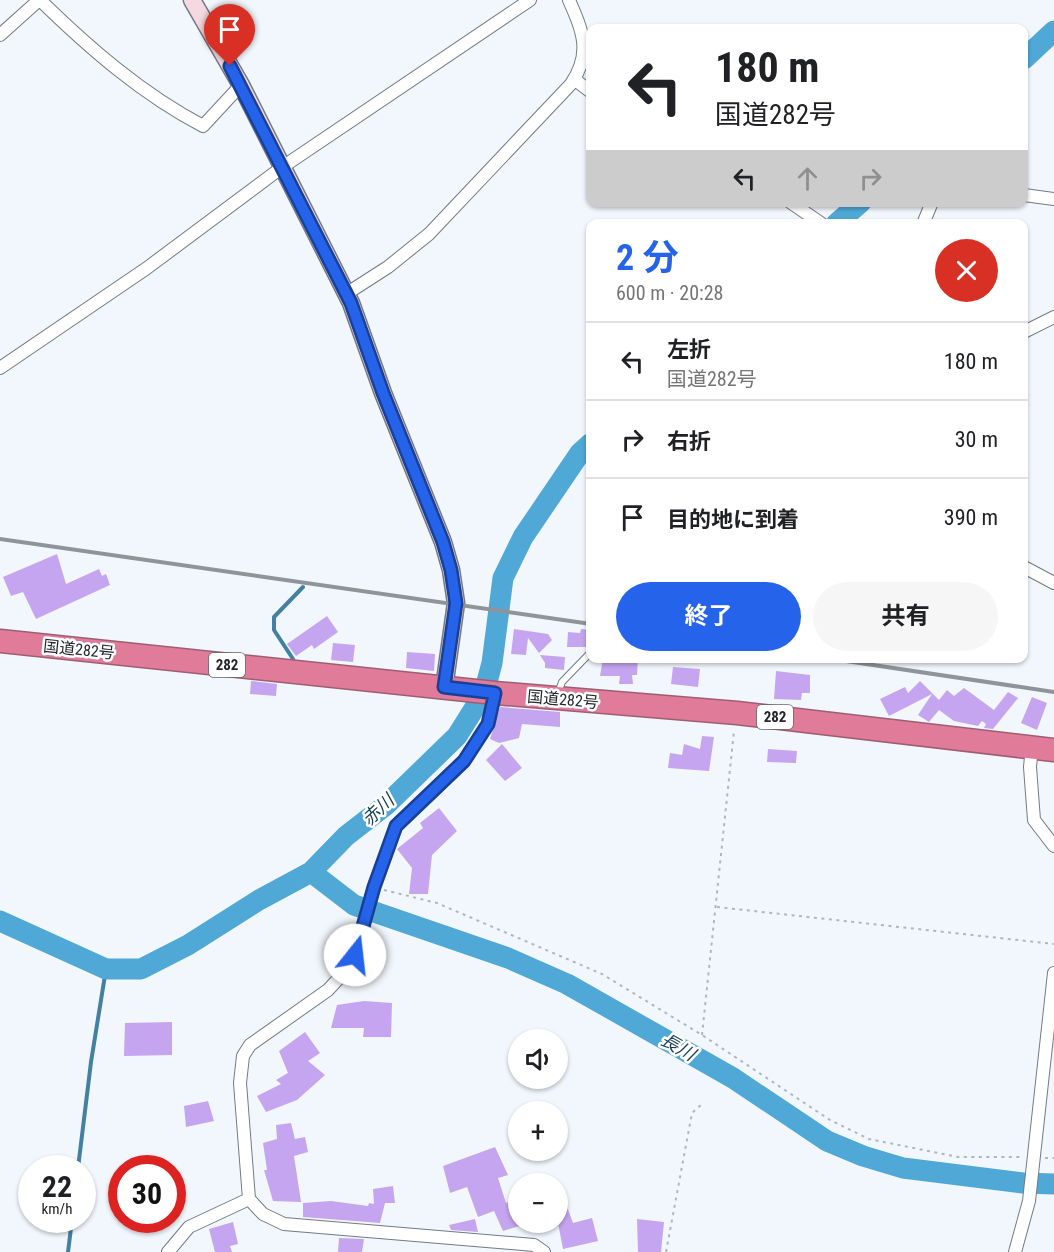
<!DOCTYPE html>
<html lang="ja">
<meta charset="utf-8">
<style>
:root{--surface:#fff;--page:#f6f6f6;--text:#202124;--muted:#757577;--line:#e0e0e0;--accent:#2563eb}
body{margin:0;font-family:"Roboto Condensed","Noto Sans JP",sans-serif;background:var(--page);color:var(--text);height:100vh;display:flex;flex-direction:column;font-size:22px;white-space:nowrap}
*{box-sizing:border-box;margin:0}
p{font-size:20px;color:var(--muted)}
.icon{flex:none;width:33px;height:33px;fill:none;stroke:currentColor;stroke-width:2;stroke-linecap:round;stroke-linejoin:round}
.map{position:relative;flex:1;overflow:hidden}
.panel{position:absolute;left:586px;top:219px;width:442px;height:444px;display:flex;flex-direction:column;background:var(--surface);border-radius:12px;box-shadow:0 2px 4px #0004}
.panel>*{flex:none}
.guide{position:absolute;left:586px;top:24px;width:442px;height:183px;border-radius:12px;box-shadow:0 2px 4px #0004;background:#fff;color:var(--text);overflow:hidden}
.buttons{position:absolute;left:508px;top:1029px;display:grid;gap:12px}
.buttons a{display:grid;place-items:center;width:60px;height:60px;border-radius:50%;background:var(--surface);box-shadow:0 2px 4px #0004;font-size:30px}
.speed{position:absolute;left:18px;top:1155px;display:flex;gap:12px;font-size:30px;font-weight:700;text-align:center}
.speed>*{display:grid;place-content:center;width:78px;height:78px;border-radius:50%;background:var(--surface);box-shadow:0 2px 4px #0004;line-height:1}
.speed small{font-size:15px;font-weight:400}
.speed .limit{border:9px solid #d22;background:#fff;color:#111}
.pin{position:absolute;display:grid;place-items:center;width:51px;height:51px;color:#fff;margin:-62px -26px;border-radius:50% 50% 50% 0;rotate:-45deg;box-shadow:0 0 6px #0007}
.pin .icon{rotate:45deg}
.me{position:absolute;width:66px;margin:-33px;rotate:16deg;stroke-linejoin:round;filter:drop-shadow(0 0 4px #0008)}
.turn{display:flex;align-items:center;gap:21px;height:126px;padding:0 30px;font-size:27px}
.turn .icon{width:78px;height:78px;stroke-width:2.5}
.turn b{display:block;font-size:42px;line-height:51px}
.lanes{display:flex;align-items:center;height:57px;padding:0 30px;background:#0003;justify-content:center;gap:30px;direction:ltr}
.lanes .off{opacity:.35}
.round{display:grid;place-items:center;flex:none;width:63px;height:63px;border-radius:32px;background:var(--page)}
.head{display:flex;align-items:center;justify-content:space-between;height:102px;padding:0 30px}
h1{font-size:36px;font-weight:700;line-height:45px;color:var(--accent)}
.action{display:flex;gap:12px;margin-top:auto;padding:12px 30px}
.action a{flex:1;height:69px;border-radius:36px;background:var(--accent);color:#fff;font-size:24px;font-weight:700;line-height:69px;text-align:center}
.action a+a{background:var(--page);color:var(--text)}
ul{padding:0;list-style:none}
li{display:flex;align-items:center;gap:18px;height:78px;padding:0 30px;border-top:2px solid var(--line)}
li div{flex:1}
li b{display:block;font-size:22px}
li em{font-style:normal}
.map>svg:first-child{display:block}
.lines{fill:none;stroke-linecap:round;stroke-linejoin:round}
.stream{stroke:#4281a2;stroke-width:4}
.river{stroke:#4fa8d6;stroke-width:21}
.building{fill:#c5a5ef}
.lane-casing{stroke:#737a83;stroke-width:8}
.street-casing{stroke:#737a83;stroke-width:14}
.secondary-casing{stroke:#737a83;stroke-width:19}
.highway-casing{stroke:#9e5e72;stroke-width:25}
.path{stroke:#b1b6bb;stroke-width:2;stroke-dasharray:3 4.5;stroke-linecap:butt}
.lane{stroke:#fff;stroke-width:6}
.street{stroke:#fff;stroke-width:12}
.secondary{stroke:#f6d8e0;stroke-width:16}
.highway{stroke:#e07c99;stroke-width:22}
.rail{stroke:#909498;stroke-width:4}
.route-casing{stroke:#184099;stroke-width:15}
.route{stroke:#2563eb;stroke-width:10}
.labels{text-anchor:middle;stroke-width:5;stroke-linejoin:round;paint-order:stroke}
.shield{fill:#fff;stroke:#66686a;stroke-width:1.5}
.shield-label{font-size:15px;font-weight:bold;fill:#24272a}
.street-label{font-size:16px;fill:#24272a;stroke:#fff}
.water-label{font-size:18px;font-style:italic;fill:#173e52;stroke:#fff}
</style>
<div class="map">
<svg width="1054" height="1252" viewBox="0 0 1054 1252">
<rect width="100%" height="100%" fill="#f2f7fd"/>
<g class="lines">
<path class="stream" d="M293 659 274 630V617L303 587
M78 1168 91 1062 106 969
M68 1252 72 1220"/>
<path class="river" d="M1024 59 1054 31
M836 224 861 202
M311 872 354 905 508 958 567 984 733 1078 827 1141 863 1156 903 1168 1023 1183 1054 1184
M0 921 106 969H141L188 945 259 900 311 872 346 836 386 805 457 736 484 693 492 663 503 578 523 537 580 453 591 443"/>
</g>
<path class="building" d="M57 554 66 584 99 569 102 576 106 574 110 585 36 619 23 592 11 596 3 577Z
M327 616 338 632 314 649 312 645 296 656 287 644Z
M514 629 548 634 552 640 539 653 528 638 526 655 511 654Z
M581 629 591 630V647H567L568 632 580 633Z
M333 643 355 645 353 662 331 660Z
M407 652 435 654 434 671 406 668Z
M540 655 565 657 564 670 545 668V663Z
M603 658H638L637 675H632L633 684H619L620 676H600Z
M673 667 700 669 698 687 671 684Z
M776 671 810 675V693H802L801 700 774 699Z
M251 681 277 684 276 696 250 694Z
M920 681 939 700 947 690 954 696 964 688 994 710 1008 692 1018 698 993 729 984 728 986 724 982 721 978 726 954 721 939 710 929 722 918 715 932 694 889 716 880 699 905 687 908 693Z
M1032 697 1047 703 1037 730 1021 723Z
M500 707 560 712V727L522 724 519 738 499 743 490 739Z
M702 736 714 737 709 771 668 768 670 753 682 755 684 744 700 749Z
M502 744 522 768 505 781 486 760Z
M768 749 797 751 796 763 767 762Z
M439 808 457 831 432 855 428 894H409L412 868 397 849 423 828 420 823Z
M364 1001 392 1003 391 1037H363L364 1028H331L337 1005Z
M172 1022V1055L124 1056 125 1023Z
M305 1032 320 1053 308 1061 325 1075 297 1100 266 1112 257 1096 281 1084 276 1080 288 1073 279 1051Z
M208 1101 214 1121 186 1127 184 1106Z
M291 1123 295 1139 305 1137 308 1152 294 1156 301 1202 273 1201 264 1170H267L263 1143 277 1139 276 1125Z
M495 1147 508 1175 498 1178 506 1203 519 1197V1226L503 1231 494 1211 478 1217 467 1187 450 1193 443 1166Z
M558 1182 573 1223 592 1218 598 1241 563 1249 558 1223Z
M393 1186 395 1203H385L380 1223 303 1217V1203L331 1201 368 1206 369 1203 374 1204 373 1189Z
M475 1219 478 1232 451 1230 449 1225Z
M637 1219 664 1222 661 1252H638Z
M233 1222 238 1244 230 1246 232 1252H215L209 1229Z
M339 1238 364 1239 362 1252H338Z"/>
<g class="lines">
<defs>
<path id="lane" d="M558 693 562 682 591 652"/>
<path id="street" d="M40 0C89 48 142 94 203 126L241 85
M0 35 39 0
M574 79 591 92
M1024 195 1054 199
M790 202 822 224
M923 224 932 202
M346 294 388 267 429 234 571 84C592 53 583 32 569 0
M1024 332 1054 317
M0 368 147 268 281 168 530 0
M1024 567 1054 583
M495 693 488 724 464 761 396 826 374 887 355 955 340 977 328 990 250 1045 243 1056 240 1083 249 1199 263 1214 284 1224 534 1245 544 1252
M1032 747 1030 767 1034 820 1054 846
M168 1252 189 1227 249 1199
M1015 1252 1029 1201 1054 973"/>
<path id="secondary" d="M192 0 241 85 351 303 383 393 443 542 451 570 456 603 444 688"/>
<path id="highway" d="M0 641 495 693 737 713 1054 750"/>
</defs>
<use href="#lane" class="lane-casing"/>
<use href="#street" class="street-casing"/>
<use href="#secondary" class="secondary-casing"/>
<use href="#highway" class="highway-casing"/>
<path class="path" d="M384 890 437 903 602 974 702 1035 830 1120 869 1139 958 1157H1021
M717 907 1054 944
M702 1035 734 731
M1045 1158H1054
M666 1252 692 1113 701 1105"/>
<use href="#lane" class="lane"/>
<use href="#street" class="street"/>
<use href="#secondary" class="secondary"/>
<use href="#highway" class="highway"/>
<path class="rail" d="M0 539 591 624
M826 658 1054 692"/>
</g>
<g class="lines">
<defs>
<path id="route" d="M230 66 351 303 383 393 443 542 451 570 456 603 444 687 495 693 488 724 464 761 396 826 374 887 355 955"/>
</defs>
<use href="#route" class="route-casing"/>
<use href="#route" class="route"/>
</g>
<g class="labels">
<g class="shield">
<rect x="209" y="653" width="36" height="24" rx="4.5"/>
<rect x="757" y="705" width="36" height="24" rx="4.5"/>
</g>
<g class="shield-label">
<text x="227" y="670">282</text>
<text x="775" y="722">282</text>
</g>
<g class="street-label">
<text transform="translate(79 649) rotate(6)" y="6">国道282号</text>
<text transform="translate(563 699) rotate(5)" y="6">国道282号</text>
</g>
<g class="water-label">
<text transform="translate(378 810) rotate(-43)" y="6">赤川</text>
<text transform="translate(678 1047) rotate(30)" y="6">長川</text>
</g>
</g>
</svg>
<div class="buttons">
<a><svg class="icon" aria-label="sound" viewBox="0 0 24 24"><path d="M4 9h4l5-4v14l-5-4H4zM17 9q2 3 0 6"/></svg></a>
<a>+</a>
<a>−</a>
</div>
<div class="speed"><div>22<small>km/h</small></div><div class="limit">30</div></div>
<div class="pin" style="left:230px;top:66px;background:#d93025"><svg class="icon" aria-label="arrive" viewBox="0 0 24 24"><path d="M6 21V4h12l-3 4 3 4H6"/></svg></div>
<svg class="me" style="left:355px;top:955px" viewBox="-20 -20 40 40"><circle r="19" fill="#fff"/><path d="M0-13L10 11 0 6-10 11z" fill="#2563eb"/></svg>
<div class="guide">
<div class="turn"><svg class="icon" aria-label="left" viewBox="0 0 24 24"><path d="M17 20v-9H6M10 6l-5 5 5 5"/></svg><div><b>180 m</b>国道282号</div></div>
<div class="lanes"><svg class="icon" aria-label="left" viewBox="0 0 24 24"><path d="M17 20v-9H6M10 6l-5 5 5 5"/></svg><svg class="icon off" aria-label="ahead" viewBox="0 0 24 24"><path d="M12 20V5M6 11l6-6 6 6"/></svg><svg class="icon off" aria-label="right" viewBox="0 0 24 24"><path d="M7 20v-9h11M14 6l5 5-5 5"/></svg></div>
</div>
<section class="panel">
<div class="head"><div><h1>2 分</h1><p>600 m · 20:28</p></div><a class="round" style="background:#d93025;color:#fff"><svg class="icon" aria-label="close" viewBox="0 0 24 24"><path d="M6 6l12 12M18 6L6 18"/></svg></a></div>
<ul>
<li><svg class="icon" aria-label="left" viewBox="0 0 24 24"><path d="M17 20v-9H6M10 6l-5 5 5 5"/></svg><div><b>左折</b><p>国道282号</p></div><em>180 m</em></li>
<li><svg class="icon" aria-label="right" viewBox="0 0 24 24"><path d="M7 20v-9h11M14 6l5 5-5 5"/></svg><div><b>右折</b></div><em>30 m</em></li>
<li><svg class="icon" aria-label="arrive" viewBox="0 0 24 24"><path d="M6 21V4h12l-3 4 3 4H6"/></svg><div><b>目的地に到着</b></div><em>390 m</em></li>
</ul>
<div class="action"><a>終了</a><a>共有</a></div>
</section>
</div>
